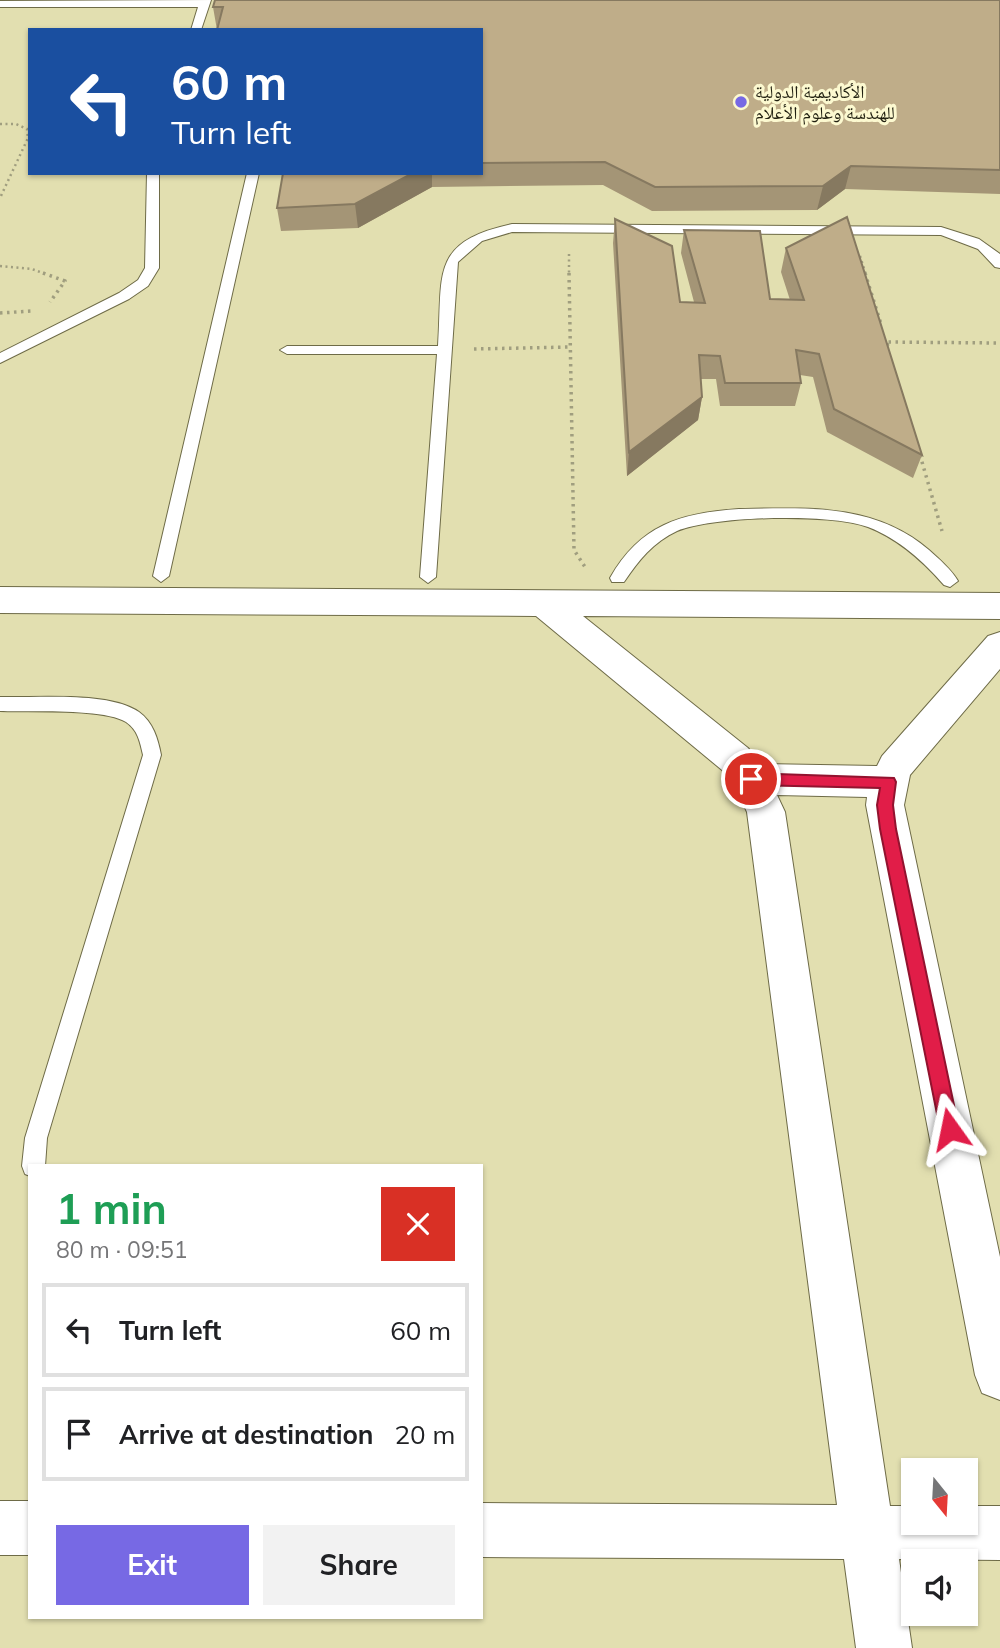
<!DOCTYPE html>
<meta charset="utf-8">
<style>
:root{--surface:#fff;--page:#f2f2f2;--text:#202124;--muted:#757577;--line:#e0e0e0;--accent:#7769e4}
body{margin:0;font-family:Mulish,"Noto Naskh Arabic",sans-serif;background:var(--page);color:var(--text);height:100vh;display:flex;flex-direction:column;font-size:26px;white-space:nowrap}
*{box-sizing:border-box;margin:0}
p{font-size:23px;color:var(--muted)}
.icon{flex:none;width:38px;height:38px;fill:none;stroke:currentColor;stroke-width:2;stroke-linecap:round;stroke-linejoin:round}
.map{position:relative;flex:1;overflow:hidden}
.sheet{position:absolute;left:28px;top:1164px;width:455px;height:455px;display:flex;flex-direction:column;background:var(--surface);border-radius:0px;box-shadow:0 2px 5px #0004}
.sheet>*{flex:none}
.banner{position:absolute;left:28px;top:28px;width:455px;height:147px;border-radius:0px;box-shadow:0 2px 5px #0004;background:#1a4fa0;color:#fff;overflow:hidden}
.needle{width:46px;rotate:162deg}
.fabs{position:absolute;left:901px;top:1458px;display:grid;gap:14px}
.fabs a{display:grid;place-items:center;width:77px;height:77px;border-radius:0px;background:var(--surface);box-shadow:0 2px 5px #0004;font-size:35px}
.pin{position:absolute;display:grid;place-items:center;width:60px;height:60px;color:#fff;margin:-30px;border:4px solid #fff;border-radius:50%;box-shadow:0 2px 7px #0007}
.me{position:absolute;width:77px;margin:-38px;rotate:348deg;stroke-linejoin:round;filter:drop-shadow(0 0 5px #0008)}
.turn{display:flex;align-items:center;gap:24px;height:147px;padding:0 28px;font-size:32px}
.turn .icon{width:91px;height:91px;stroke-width:2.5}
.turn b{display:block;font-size:49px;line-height:60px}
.round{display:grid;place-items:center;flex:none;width:74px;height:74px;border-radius:0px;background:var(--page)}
.summary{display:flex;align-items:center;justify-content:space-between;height:119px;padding:0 28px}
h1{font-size:42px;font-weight:700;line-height:52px;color:#1e9e55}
.cta{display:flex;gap:14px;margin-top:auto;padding:14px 28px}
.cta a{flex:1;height:80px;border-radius:0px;background:var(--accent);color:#fff;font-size:28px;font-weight:700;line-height:80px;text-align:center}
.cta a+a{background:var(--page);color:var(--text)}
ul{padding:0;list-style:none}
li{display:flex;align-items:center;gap:21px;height:94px;margin:0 14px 10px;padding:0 14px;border:4px solid var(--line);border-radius:0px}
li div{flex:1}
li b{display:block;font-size:26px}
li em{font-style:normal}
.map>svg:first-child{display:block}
.built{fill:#e2dfb0;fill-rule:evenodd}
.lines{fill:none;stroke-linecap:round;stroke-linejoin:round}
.service-casing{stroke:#6e6b47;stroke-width:2}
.minor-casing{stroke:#6e6b47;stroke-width:2}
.path-far1{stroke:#a09e7f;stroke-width:2.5;stroke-dasharray:2 3.5;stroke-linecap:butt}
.path{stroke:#a09e7f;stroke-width:3.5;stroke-dasharray:2.5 4.5;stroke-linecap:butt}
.service{fill:#fff;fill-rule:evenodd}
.minor{fill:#fff;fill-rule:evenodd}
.wall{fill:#a49576}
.shaded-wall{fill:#867960}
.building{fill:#bfad89;stroke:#867960;stroke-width:2}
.route{fill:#e11d48;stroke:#92132f;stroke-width:2}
.poi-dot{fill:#7769e4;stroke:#fcf9d0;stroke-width:2.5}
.labels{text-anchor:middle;stroke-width:6;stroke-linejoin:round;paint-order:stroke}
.far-poi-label{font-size:18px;fill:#201f10;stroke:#fcf9d0;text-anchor:start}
</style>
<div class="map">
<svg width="1000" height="1648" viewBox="0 0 1000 1648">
<rect width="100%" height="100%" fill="#efecc3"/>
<path class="built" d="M0 0H1000V1648H0ZM30 30H481V173H30ZM30 1166H481V1617H30ZM914 1470H966V1522H914ZM914 1561H966V1614H914Z"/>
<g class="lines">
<defs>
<path id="service" d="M211 0 201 30H191L198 7H0V1Z
M147 173H159V268L148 286 129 299 0 363V353L119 293 138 280 145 268Z
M247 173H259L169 576 161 582 153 576Z
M512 224 941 227 979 239 1000 254V268L995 267 978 249 941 235 512 232 482 241 458 262 436 577 428 583 420 577 437 354H287L280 350 287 346H438C443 274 429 242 512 224Z
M739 509C807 508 874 503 929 550 939 559 951 569 958 581L950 587 944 585C923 561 899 539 868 527 830 513 714 516 677 531 653 542 638 561 624 582H612L610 578C640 525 680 513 739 509Z
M0 697C37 698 109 691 139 712 153 722 158 739 161 755L47 1138 45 1166H30V1176L25 1174 22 1166 25 1138 143 755C140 742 138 730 126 722 104 708 29 712 0 711Z"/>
<path id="minor" d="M0 587 1000 593V619L583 616 748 748 761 764 877 766 882 756 988 636 1000 632V669L910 775 904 805 1000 1257V1400L982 1393 975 1375 866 805 867 797 777 795 785 812 890 1506H914V1522H966V1506H1000V1560L899 1559 912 1648H856L844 1559 481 1557V1503L837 1505 747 812 736 788 722 770 536 616 0 613Z
M0 1501H30V1555H0Z"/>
</defs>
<use href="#service" class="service-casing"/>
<use href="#minor" class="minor-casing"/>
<path class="path-far1" d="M0 124H16L27 129 28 138 0 198
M569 254V275
M860 256 866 275
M0 266 32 269 48 275"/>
<path class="path" d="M43 273 65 281 50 302
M569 273 574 550 587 570
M865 273 881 324
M0 313 32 311
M888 346 886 342 1000 343
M474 349 571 347
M920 455 942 531"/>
<use href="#service" class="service"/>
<use href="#minor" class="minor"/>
</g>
<path class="wall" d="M1000 0V194L845 189 817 210 652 211 603 185 432 187 358 228 281 231 277 208 283 173H481V30H217L213 7Z
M615 219 680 302H694L681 253 684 230 770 299 790 300 781 272 786 248 922 455 913 478 827 432 813 377 800 375 801 383 795 406H720L716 379H700L702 397 698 420 627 476 613 243Z"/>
<path class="shaded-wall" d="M851 166 845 189 817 210 823 186Z
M413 173H432V187L358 228 355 204Z
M702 397 698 420 627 476 629 452Z"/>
<path class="building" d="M215 0H1000V170L851 166 823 186 655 187 605 162 481 163V30H217L223 7H213Z
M283 173H413L355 204 277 208Z
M847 217 922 455 834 409 819 354 796 350 801 383H725L720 356 699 355 702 397 629 452 615 219 672 246 680 302 705 303 684 230 760 231 770 299 804 300 786 248Z"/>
<path class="route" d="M751 773 894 778 896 782 893 805 896 829 959 1129 956 1136 950 1139 943 1136 940 1129 880 829 877 805 880 788 751 785 744 779Z"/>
<circle class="poi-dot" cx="741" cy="102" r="7"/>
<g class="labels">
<g class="far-poi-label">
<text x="755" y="98">الأكاديمية الدولية<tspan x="755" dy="21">للهندسة وعلوم الأعلام</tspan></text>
</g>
</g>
</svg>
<div class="fabs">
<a><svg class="needle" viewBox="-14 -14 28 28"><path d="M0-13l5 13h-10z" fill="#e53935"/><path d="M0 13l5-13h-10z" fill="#757577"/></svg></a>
<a><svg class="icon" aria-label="sound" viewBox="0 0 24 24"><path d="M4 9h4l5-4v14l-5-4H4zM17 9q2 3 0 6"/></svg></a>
</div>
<div class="pin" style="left:751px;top:779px;background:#d93025"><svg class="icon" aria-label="arrive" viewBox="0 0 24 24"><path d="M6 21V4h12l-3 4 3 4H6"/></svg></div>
<svg class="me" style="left:950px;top:1129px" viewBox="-20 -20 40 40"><path d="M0-17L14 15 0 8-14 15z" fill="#e11d48" stroke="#fff" stroke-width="4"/></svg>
<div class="banner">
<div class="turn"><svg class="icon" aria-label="left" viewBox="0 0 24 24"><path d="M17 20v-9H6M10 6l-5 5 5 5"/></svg><div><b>60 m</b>Turn left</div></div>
</div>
<section class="sheet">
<div class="summary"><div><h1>1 min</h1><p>80 m · 09:51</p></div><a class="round" style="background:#d93025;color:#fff"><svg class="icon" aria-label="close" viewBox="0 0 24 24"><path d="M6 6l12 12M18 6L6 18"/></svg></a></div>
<ul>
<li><svg class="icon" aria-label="left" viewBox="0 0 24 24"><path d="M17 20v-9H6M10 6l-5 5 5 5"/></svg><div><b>Turn left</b></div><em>60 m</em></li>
<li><svg class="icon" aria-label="arrive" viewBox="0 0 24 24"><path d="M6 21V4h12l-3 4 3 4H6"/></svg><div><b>Arrive at destination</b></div><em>20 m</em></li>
</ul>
<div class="cta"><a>Exit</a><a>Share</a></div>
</section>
</div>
